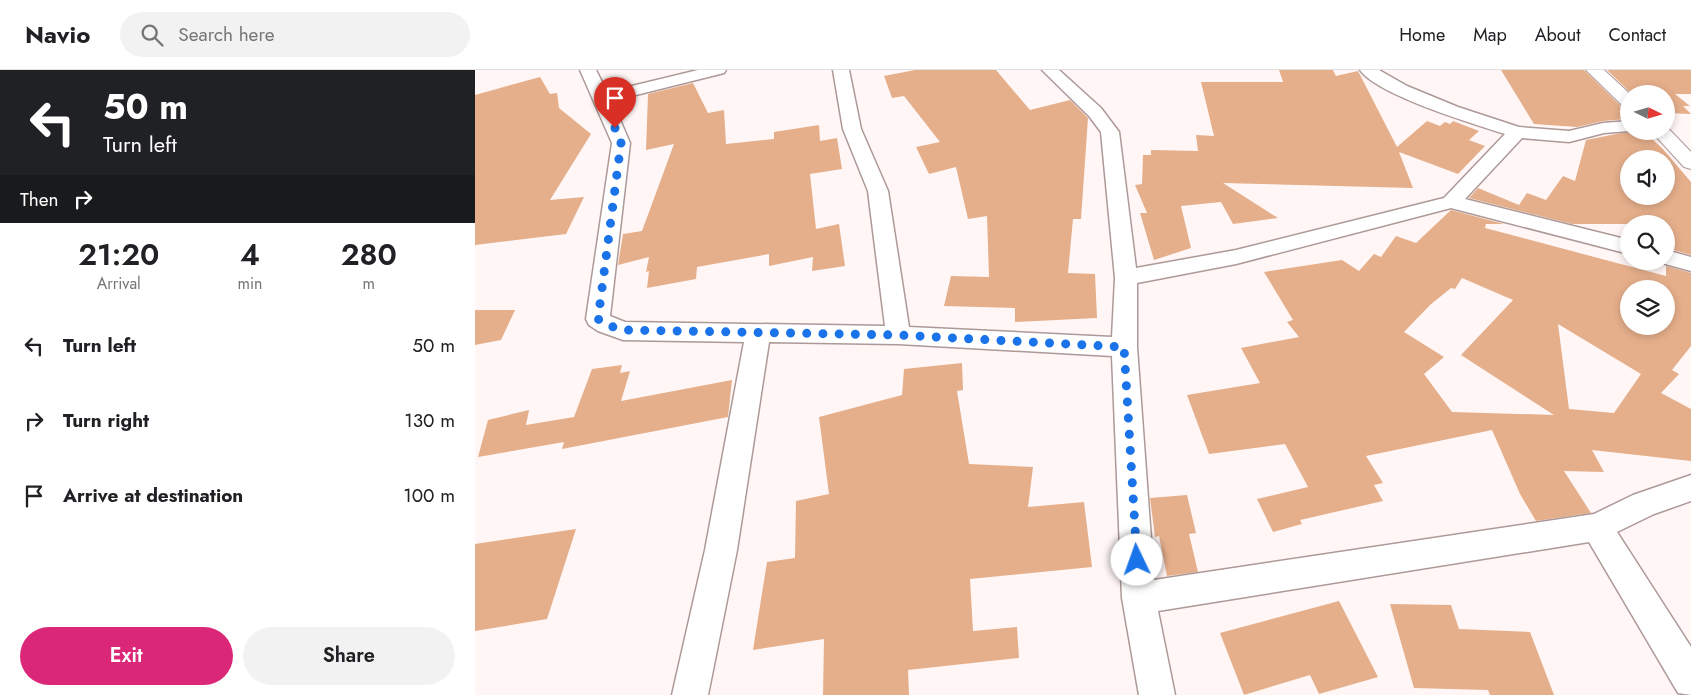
<!DOCTYPE html>
<style>
:root{--surface:#fff;--page:#f2f2f2;--text:#202124;--muted:#757577;--line:#e0e0e0;--accent:#db2777}
body{margin:0;font-family:Jost,sans-serif;background:var(--page);color:var(--text);height:100vh;display:flex;flex-direction:column;font-size:19px;white-space:nowrap}
*{box-sizing:border-box;margin:0}
p{font-size:16px;color:var(--muted)}
.icon{flex:none;width:28px;height:28px;fill:none;stroke:currentColor;stroke-width:2;stroke-linecap:round;stroke-linejoin:round}
.map{position:relative;flex:1;overflow:hidden}
.panel{display:flex;flex-direction:column;background:var(--surface);width:475px}
.panel>*{flex:none}
.guide{background:#202124;color:#fff;overflow:hidden}
.needle{width:32px;rotate:95deg}
.tools{position:absolute;left:1145px;top:15px;display:grid;gap:10px}
.tools a{display:grid;place-items:center;width:55px;height:55px;border-radius:50%;background:var(--surface);box-shadow:0 2px 8px #0003;font-size:25px}
.pin{position:absolute;display:grid;place-items:center;width:42px;height:42px;color:#fff;margin:-51px -21px;border-radius:50% 50% 50% 0;rotate:-45deg;box-shadow:0 0 5px #0007}
.pin .icon{rotate:45deg}
.me{position:absolute;width:55px;margin:-28px;rotate:357deg;stroke-linejoin:round;filter:drop-shadow(0 0 4px #0008)}
.turn{display:flex;align-items:center;gap:18px;height:105px;padding:0 20px;font-size:22px}
.turn .icon{width:65px;height:65px;stroke-width:2.5}
.turn b{display:block;font-size:35px;line-height:42px}
.then{display:flex;align-items:center;height:48px;padding:0 20px;background:#0003;gap:10px;font-size:19px}
.eta{display:flex;justify-content:space-evenly;align-items:center;height:85px;text-align:center}
.eta b{font-size:30px;font-weight:600;line-height:35px}
.action{display:flex;gap:10px;margin-top:auto;padding:10px 20px}
.action a{flex:1;height:58px;border-radius:30px;background:var(--accent);color:#fff;font-size:20px;font-weight:600;line-height:58px;text-align:center}
.action a+a{background:var(--page);color:var(--text)}
ul{padding:0;list-style:none}
li{display:flex;align-items:center;gap:15px;height:75px;padding:0 20px}
li div{flex:1}
li b{display:block;font-size:19px}
li em{font-style:normal}
header{display:flex;align-items:center;gap:30px;box-sizing:border-box;height:70px;padding:0 25px;background:var(--surface);border-bottom:1px solid var(--line)}
header strong{font-size:24px}
nav{display:flex;gap:28px;margin-inline-start:auto;font-size:18px}
.search{width:350px;height:45px;background:var(--page);display:flex;align-items:center;gap:12px;box-sizing:border-box;padding:0 18px;border-radius:28px;color:var(--muted);font-size:19px}
main{display:flex;flex:1;min-height:0}
.map>svg:first-child{display:block}
.building{fill:#e6af8b;fill-rule:evenodd}
.lines{fill:none;stroke-linecap:round;stroke-linejoin:round}
.minor-casing{stroke:#ad9997;stroke-width:3}
.tertiary-casing{stroke:#ad9997;stroke-width:2}
.minor{fill:#fff;fill-rule:evenodd}
.tertiary{fill:#fff;fill-rule:evenodd}
.route{stroke:#1a73e8;stroke-width:9;stroke-dasharray:0 16.2}
</style>
<header>
<strong>Navio</strong>
<div class="search"><svg class="icon" aria-label="search" viewBox="0 0 24 24"><circle cx="10" cy="10" r="6"/><path d="M15 15l6 6"/></svg>Search here</div>
<nav><a>Home</a><a>Map</a><a>About</a><a>Contact</a></nav>
</header>
<main>
<section class="panel">
<div class="guide">
<div class="turn"><svg class="icon" aria-label="left" viewBox="0 0 24 24"><path d="M17 20v-9H6M10 6l-5 5 5 5"/></svg><div><b>50 m</b>Turn left</div></div>
<div class="then">Then<svg class="icon" aria-label="right" viewBox="0 0 24 24"><path d="M7 20v-9h11M14 6l5 5-5 5"/></svg></div>
</div>
<div class="eta">
<div><b>21:20</b><p>Arrival</p></div>
<div><b>4</b><p>min</p></div>
<div><b>280</b><p>m</p></div>
</div>
<ul>
<li><svg class="icon" aria-label="left" viewBox="0 0 24 24"><path d="M17 20v-9H6M10 6l-5 5 5 5"/></svg><div><b>Turn left</b></div><em>50 m</em></li>
<li><svg class="icon" aria-label="right" viewBox="0 0 24 24"><path d="M7 20v-9h11M14 6l5 5-5 5"/></svg><div><b>Turn right</b></div><em>130 m</em></li>
<li><svg class="icon" aria-label="arrive" viewBox="0 0 24 24"><path d="M6 21V4h12l-3 4 3 4H6"/></svg><div><b>Arrive at destination</b></div><em>100 m</em></li>
</ul>
<div class="action"><a>Exit</a><a>Share</a></div>
</section>
<div class="map">
<svg width="1216" height="625" viewBox="0 0 1216 625">
<rect width="100%" height="100%" fill="#fff6f5"/>
<path class="building" d="M440 0H521L555 40 595 30 613 48 606 149H598L593 203 620 204 622 248 540 252V238L469 236 476 206 514 207 512 146 493 149 481 97 454 104 441 77 465 72 429 26 417 28 409 6Z
M804 0H858L861 6 883 1 922 77 952 51 965 56 970 52 975 54 978 51 1004 61 994 70 1010 76 983 104 924 82 938 118 748 113 803 148 758 154 746 132 706 136 716 178 679 190 665 143H672L660 115 667 114 668 85H676V80L723 81 721 65 739 66 726 12H808Z
M1026 0H1109L1147 37 1154 39V42L1144 41 1153 49 1128 51 1102 57 1059 54Z
M1132 0H1216V24H1200L1215 36H1208L1216 44 1191 43V24H1157Z
M65 7 75 24 82 23 84 38 116 64 75 130 109 127 91 164 0 175V25Z
M218 13 233 43 249 40 251 74 299 69V62L344 55 345 71 362 68 367 99 335 104 341 159 364 154 370 196 337 201 338 187 294 196V184L222 197 221 209 172 218 174 201 171 202 174 187 143 195 148 164 167 161 199 74 171 80 173 24Z
M1156 61H1168L1187 78 1216 112V185L1191 178V154H1097L994 128 1003 118 1044 135 1052 123 1071 130 1088 106 1100 111 1111 70ZM1154 89H1191V126H1154Z
M976 140 1029 154H1011L1010 158 1191 206V196L1216 203V276L1197 300 1204 304 1186 323 1216 339V391L1117 380 1129 402 1089 401 1116 443 1061 451 1045 424 1017 360 891 386 908 413 899 415 908 431 825 450 827 454 798 462 782 429 833 417 810 374 734 384 712 325 785 313 766 278 824 267 812 252 818 250 789 202 867 190 884 201 899 184 906 187 921 166 941 173ZM987 208 1038 230 986 285 1079 345 977 342 949 304 969 287 929 262 955 235 976 218 980 219ZM1154 219H1191V256H1154ZM1083 254 1166 304 1139 343 1094 339Z
M0 240H40L26 270 0 275Z
M487 293 488 320 482 321 494 394 558 397 553 437 609 432 617 497 495 509 498 561 542 557 544 588 433 600 434 625H348L349 569 278 580 292 492 320 488 321 431 354 424 344 347 427 325 429 299Z
M147 295 145 303 155 301 146 331 257 310 253 347 87 379 89 372 3 387 13 350 54 340 51 355 99 347 117 299Z
M712 425 721 463 714 464 723 502 692 506 684 466 680 467 675 428Z
M101 459 72 549 0 561V474Z
M864 531 903 607 844 624 835 605 769 625 745 563Z
M915 534 976 535 984 559 1055 562 1079 625H1015L1013 620 939 618Z"/>
<g class="lines">
<defs>
<path id="minor" d="M105 0H121L132 22 223 0H251L249 3 137 31 155 73 135 246 150 252 410 256 393 121 368 59 358 0H374L386 59 413 121 434 257 637 267 640 208 626 62 614 46 567 0H584L626 38 644 62 661 198 761 180 969 128 1030 64C999 54 902 25 885 0H904L932 16 983 37 1044 57 1094 61 1128 53 1154 51V61L1129 63 1094 72 1047 68 990 129 1154 170V184L976 138 761 194 662 213V277L679 510 1119 444 1158 425 1216 405V431L1179 444 1142 462 1216 577V625L1203 623 1114 472 683 541 700 625H664L647 528 637 286 423 274 294 272 262 480 233 625H197L230 480 269 272 148 270 123 261 114 255 111 249 137 73Z
M1191 180 1216 187V201L1183 192 1191 191Z"/>
<path id="tertiary" d="M1111 0H1129L1155 24 1154 37 1148 36Z
M1192 57 1216 82V99L1209 97 1176 61H1191Z"/>
</defs>
<use href="#minor" class="minor-casing"/>
<use href="#tertiary" class="tertiary-casing"/>
<use href="#minor" class="minor"/>
<use href="#tertiary" class="tertiary"/>
</g>
<g class="lines">
<path class="route" d="M140 58 146 73 123 249 132 255 148 260 423 265 649 277 662 490"/>
</g>
</svg>
<div class="tools">
<a><svg class="needle" viewBox="-14 -14 28 28"><path d="M0-13l5 13h-10z" fill="#e53935"/><path d="M0 13l5-13h-10z" fill="#757577"/></svg></a>
<a><svg class="icon" aria-label="sound" viewBox="0 0 24 24"><path d="M4 9h4l5-4v14l-5-4H4zM17 9q2 3 0 6"/></svg></a>
<a><svg class="icon" aria-label="search" viewBox="0 0 24 24"><circle cx="10" cy="10" r="6"/><path d="M15 15l6 6"/></svg></a>
<a><svg class="icon" aria-label="layers" viewBox="0 0 24 24"><path d="M12 4l9 5-9 5-9-5zM3 14l9 5 9-5"/></svg></a>
</div>
<div class="pin" style="left:140px;top:58px;background:#d93025"><svg class="icon" aria-label="arrive" viewBox="0 0 24 24"><path d="M6 21V4h12l-3 4 3 4H6"/></svg></div>
<svg class="me" style="left:662px;top:490px" viewBox="-20 -20 40 40"><circle r="19" fill="#fff"/><path d="M0-13L10 11 0 6-10 11z" fill="#1a73e8"/></svg>
</div>
</main>
